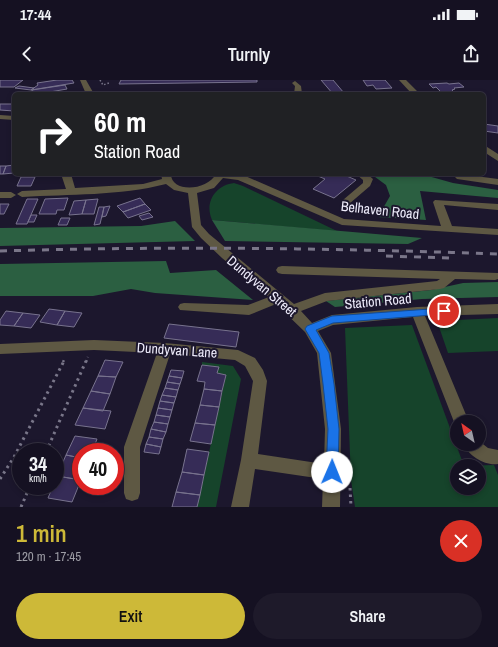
<!DOCTYPE html>
<meta charset="utf-8">
<style>
:root{--surface:#151122;--page:#1e1a2a;--text:#f1f3f6;--muted:#9d9da5;--line:#343140;--accent:#cdb938}
body{margin:0;font-family:"Archivo Narrow",sans-serif;background:var(--page);color:var(--text);height:100vh;display:flex;flex-direction:column;font-size:15px;white-space:nowrap}
*{box-sizing:border-box;margin:0}
p{font-size:13px;color:var(--muted)}
.icon{flex:none;width:22px;height:22px;fill:none;stroke:currentColor;stroke-width:2;stroke-linecap:round;stroke-linejoin:round}
.map{position:relative;height:427px;overflow:hidden}
.panel{display:flex;flex-direction:column;background:var(--surface);flex:1}
.panel>*{flex:none}
.guide{position:absolute;left:12px;top:12px;width:474px;height:84px;border-radius:6px;box-shadow:0 2px 6px #0003,0 0 0 1px var(--line);background:#202124;color:#fff;overflow:hidden}
.needle{width:26px;rotate:326deg}
.tools{position:absolute;left:450px;top:335px;display:grid;gap:8px}
.tools a{display:grid;place-items:center;width:36px;height:36px;border-radius:50%;background:var(--surface);box-shadow:0 2px 6px #0003,0 0 0 1px var(--line);font-size:20px}
.speed{position:absolute;left:12px;top:363px;display:flex;gap:8px;font-size:20px;font-weight:700;text-align:center}
.speed>*{display:grid;place-content:center;width:52px;height:52px;border-radius:50%;background:var(--surface);box-shadow:0 2px 6px #0003,0 0 0 1px var(--line);line-height:1}
.speed small{font-size:10px;font-weight:400}
.speed .limit{border:6px solid #d22;background:#fff;color:#111}
.pin{position:absolute;display:grid;place-items:center;width:34px;height:34px;color:#fff;margin:-17px;border:2px solid #fff;border-radius:50%;box-shadow:0 1px 4px #0007}
.me{position:absolute;width:44px;margin:-22px;rotate:1deg;stroke-linejoin:round;filter:drop-shadow(0 0 3px #0008)}
.turn{display:flex;align-items:center;gap:14px;height:84px;padding:0 16px;font-size:18px}
.turn .icon{width:52px;height:52px;stroke-width:2.5}
.turn b{display:block;font-size:28px;line-height:34px}
.round{display:grid;place-items:center;flex:none;width:42px;height:42px;border-radius:21px;background:var(--page)}
.summary{display:flex;align-items:center;justify-content:space-between;height:68px;padding:0 16px}
h1{font-size:24px;font-weight:600;line-height:30px;color:var(--accent)}
.button{display:flex;gap:8px;margin-top:auto;padding:8px 16px}
.button a{flex:1;height:46px;border-radius:24px;background:var(--accent);color:#111;font-size:16px;font-weight:600;line-height:46px;text-align:center}
.button a+a{background:var(--page);color:var(--text)}
.status{display:flex;justify-content:space-between;align-items:center;height:28px;padding:0 20px;background:var(--surface);direction:ltr}
.status svg{height:11px;fill:currentColor}
header{display:flex;justify-content:space-between;align-items:center;height:52px;padding:0 16px;background:var(--surface);font-size:18px;font-weight:600}
.map>svg:first-child{display:block}
.green{fill:#16442b;fill-rule:evenodd}
.forest{fill:#2b5f41}
.building{fill:#362c57;stroke:#78738e}
.lines{fill:none;stroke-linecap:round;stroke-linejoin:round}
.path-far2{stroke:#797689;stroke-width:1.5;stroke-dasharray:1.5 2;stroke-linecap:butt}
.path-far1{stroke:#797689;stroke-width:2.5;stroke-dasharray:2 3;stroke-linecap:butt}
.path{stroke:#797689;stroke-width:3;stroke-dasharray:2.5 4;stroke-linecap:butt}
.minor{fill:#5e5843;fill-rule:evenodd}
.rail{stroke:#7a7689;stroke-width:3;stroke-dasharray:7 7;stroke-linecap:butt}
.route{fill:#1a73e8;stroke:#114b97}
.labels{text-anchor:middle;stroke-width:4;stroke-linejoin:round;paint-order:stroke}
.street-label{font-size:14px;fill:#edebfa;stroke:#1c172d}
</style>
<div class="status"><b>17:44</b><svg viewBox="0 0 49 12"><path d="M0 12V9h3v3zM5 12V6h3v6zM10 12V3h3v9zM15 12V0h3v12zM26 1h20v11H26zM47 4h2v5h-2z"/></svg></div>
<header><svg class="icon" aria-label="back" viewBox="0 0 24 24"><path d="M15 5l-7 7 7 7"/></svg>Turnly<svg class="icon" aria-label="share" viewBox="0 0 24 24"><path d="M12 15V3M7 8l5-5 5 5M5 13v7h14v-7"/></svg></header>
<div class="map">
<svg width="498" height="427" viewBox="0 0 498 427">
<rect width="100%" height="100%" fill="#1c172d"/>
<path class="green" d="M234 103 243 106 337 151 212 140C204 122 216 105 234 103Z
M498 238V271L448 273 437 241Z
M412 245 464 386 494 385 498 395V427H355L351 400 345 248ZM457 386H479V408H457Z
M202 282 233 286 241 299 216 427H197L226 295 217 293 218 287 202 285Z"/>
<path class="forest" d="M371 94H421L453 103 498 110V118L420 111 426 140 378 137 390 116 386 105Z
M212 140 422 158 408 164 225 161Z
M175 141 195 161 0 166V148L141 146Z
M166 181 170 193 216 190 253 220 155 213 131 209 93 216H0V184Z
M498 202V217L422 219 335 227 326 221 431 210 463 203Z"/>
<path class="building" d="M0 0H23L14 7H0Z
M57 0H72L74 3 31 10 38 5 37 3Z
M121 0H257V2L119 4Z
M321 0H333L344 13 333 14Z
M363 0H385L392 8 376 9 373 5 367 6Z
M447 3 449 4 459 3 464 7 454 8 455 9 452 10 454 12 442 13 436 7 433 8 429 4Z
M65 5 67 9 44 13V12L33 13 32 10Z
M19 6 34 8 31 10 15 8Z
M0 24H14V31L0 30Z
M484 44 498 46V53L484 51Z
M14 85V93L3 94 6 86Z
M0 86H6L3 94H0Z
M313 94H342L356 100 334 118 313 109 325 99Z
M21 97H35L31 106H17Z
M68 118 64 130H57L56 134H39L45 119Z
M140 118 145 124 123 132 117 126Z
M27 119H38L27 144H16Z
M98 119 94 134H82L86 120Z
M86 120 82 134 69 135 74 121Z
M0 124H9L4 134H0Z
M145 124 151 130 128 138 123 132Z
M110 126 106 136 102 137 104 127Z
M99 127H104L100 144 94 145Z
M149 133 153 137 142 140 139 136Z
M31 135H37L34 142H28Z
M61 138H70L67 145H58Z
M49 229 65 231 57 245 40 242Z
M6 231 23 233 14 246 0 245V240Z
M65 231 82 233 74 247 57 245Z
M23 233 40 235 31 248 14 246Z
M169 244 239 252 236 267 164 258Z
M105 280 123 282 116 297 98 296Z
M202 285 219 287 217 293 226 295 222 311 204 309 205 302 197 301Z
M171 290 184 291 182 298 169 296Z
M98 296 116 297 110 314 91 311Z
M169 296 182 298 180 304 167 302Z
M167 302 180 304 178 310 165 308Z
M165 308 178 310 176 317 162 315Z
M204 309 222 311 219 327 200 325Z
M91 311 110 314 103 331 83 328Z
M162 315 176 317 174 323 160 321Z
M160 321 174 323 172 330 158 328Z
M200 325 219 327 215 345 195 343Z
M83 328 111 331 105 349 75 345Z
M158 328 172 330 170 337 156 335Z
M156 335 170 337 168 344 154 342Z
M154 342 168 344 166 352 151 349Z
M195 343 215 345 211 364 190 361Z
M151 349 166 352 163 359 149 357Z
M75 356 97 359 92 372H81V378L66 375Z
M149 357 163 359 161 367 146 364Z
M146 364 161 367 159 374 144 372Z
M187 369 209 372 204 395 182 392Z
M66 375 81 378V400L57 396Z
M182 392 204 395 200 415 176 412Z
M57 396 81 400 72 422 48 418 53 406H55Z
M176 412 200 415 197 427H172Z"/>
<g class="lines">
<path class="path-far2" d="M100 0 103 5 109 3"/>
<path class="path-far1" d="M63 282 65 278
M86 282 88 277"/>
<path class="path" d="M46 372 86 281
M0 399 14 377 64 281
M350 408 351 427
M21 427 30 406"/>
<path class="minor" d="M80 0H86L94 14H86Z
M399 0H406L420 14H412Z
M295 1 301 6 302 14H294L295 6 292 3Z
M0 35 14 36V40L0 39Z
M484 65 498 74V81L484 72Z
M61 94H71L75 108 143 104 162 99 161 94H171C171 113 207 111 216 94L243 95 344 139 441 146 433 122 435 120 498 124V130L444 125 452 146 498 149V155L342 145 238 100 223 98 214 108 197 113 201 145 209 154 294 224 325 213 437 201 440 199 282 194 278 193 276 190 278 187 282 186 498 193V199L495 200 455 199 444 208 440 209 327 221 301 231 312 243 332 235 417 227 498 224V234L425 236 469 342H457V347H456L413 237 333 245 318 251 331 273 341 349 340 427H322L323 399 255 389 249 427H231L241 380 253 301 245 286 235 280 170 274 140 367V413L138 419 132 421 126 419 124 413V367L157 273 94 270 0 274V264L94 260 165 263 238 270 255 278 263 290 267 301 258 374 324 384 325 349 317 273 305 252 276 224 249 235 180 230 178 227 180 224 184 223 248 225 269 217 222 178 201 158 192 147 188 113 174 110 166 104C119 116 70 114 22 117L17 114 22 111 66 109Z
M356 94H367L373 99 370 106 349 124H343L341 122 343 120 363 103V100Z
M460 94 498 99V105L457 99 455 97 457 95Z
M0 112H11L16 115 11 118H0Z
M479 361 488 368 498 370V384C485 386 469 376 463 364H479Z"/>
<path class="rail" d="M0 171C166 166 332 168 498 174
M386 176 450 178"/>
</g>
<path class="route" d="M444 228 448 231 444 234 333 243 316 250 329 273 334 304 339 349 338 392 337 397 332 398 328 397 326 392 328 349 323 304 319 273 305 249 307 246 332 236Z"/>
<g class="labels">
<g class="street-label">
<text transform="translate(380 130) rotate(6)" y="5">Belhaven Road</text>
<text transform="translate(262 206) rotate(40)" y="5">Dundyvan Street</text>
<text transform="translate(378 221) rotate(-5)" y="5">Station Road</text>
<text transform="translate(177 270) rotate(4)" y="5">Dundyvan Lane</text>
</g>
</g>
</svg>
<div class="tools">
<a><svg class="needle" viewBox="-14 -14 28 28"><path d="M0-13l5 13h-10z" fill="#e53935"/><path d="M0 13l5-13h-10z" fill="#9d9da5"/></svg></a>
<a><svg class="icon" aria-label="layers" viewBox="0 0 24 24"><path d="M12 4l9 5-9 5-9-5zM3 14l9 5 9-5"/></svg></a>
</div>
<div class="speed"><div>34<small>km/h</small></div><div class="limit">40</div></div>
<div class="pin" style="left:444px;top:231px;background:#d93025"><svg class="icon" aria-label="arrive" viewBox="0 0 24 24"><path d="M6 21V4h12l-3 4 3 4H6"/></svg></div>
<svg class="me" style="left:332px;top:392px" viewBox="-20 -20 40 40"><circle r="19" fill="#fff"/><path d="M0-13L10 11 0 6-10 11z" fill="#1a73e8"/></svg>
<div class="guide">
<div class="turn"><svg class="icon" aria-label="right" viewBox="0 0 24 24"><path d="M7 20v-9h11M14 6l5 5-5 5"/></svg><div><b>60 m</b>Station Road</div></div>
</div>
</div>
<section class="panel">
<div class="summary"><div><h1>1 min</h1><p>120 m · 17:45</p></div><a class="round" style="background:#d93025;color:#fff"><svg class="icon" aria-label="close" viewBox="0 0 24 24"><path d="M6 6l12 12M18 6L6 18"/></svg></a></div>
<div class="button"><a>Exit</a><a>Share</a></div>
</section>
